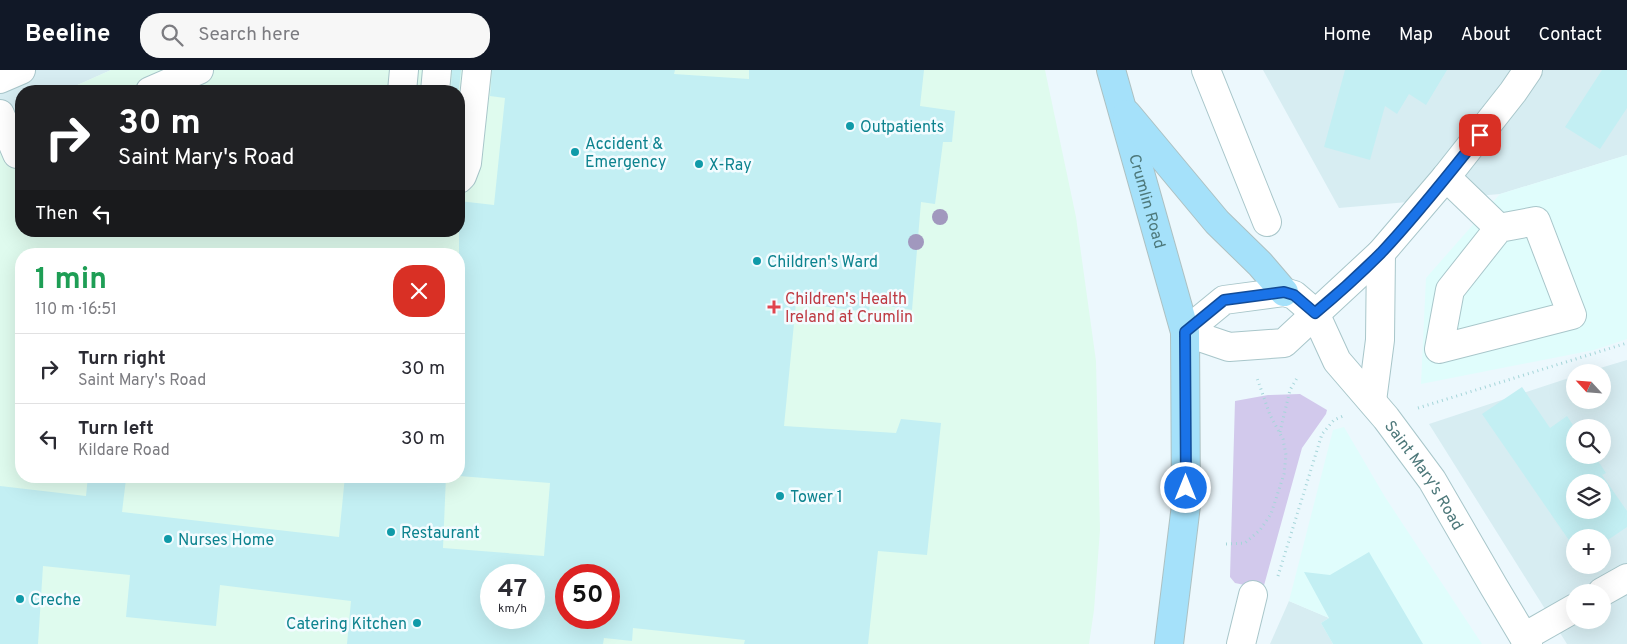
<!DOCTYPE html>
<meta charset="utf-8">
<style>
:root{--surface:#fff;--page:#f7f7f7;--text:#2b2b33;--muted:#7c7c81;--line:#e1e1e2;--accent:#111827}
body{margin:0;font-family:Overpass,sans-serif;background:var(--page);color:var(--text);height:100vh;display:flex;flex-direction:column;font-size:19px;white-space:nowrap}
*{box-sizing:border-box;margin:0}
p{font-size:16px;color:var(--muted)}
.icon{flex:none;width:28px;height:28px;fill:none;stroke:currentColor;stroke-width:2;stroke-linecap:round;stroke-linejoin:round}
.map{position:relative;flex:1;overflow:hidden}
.drawer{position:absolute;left:15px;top:178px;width:450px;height:235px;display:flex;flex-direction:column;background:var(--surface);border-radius:20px;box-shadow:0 5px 20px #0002}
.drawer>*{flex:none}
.guide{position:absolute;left:15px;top:15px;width:450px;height:152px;border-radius:20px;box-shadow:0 5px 20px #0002;background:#202124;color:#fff;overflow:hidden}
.needle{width:32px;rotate:296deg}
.tools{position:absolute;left:1566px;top:294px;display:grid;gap:10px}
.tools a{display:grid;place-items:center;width:45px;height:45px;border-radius:50%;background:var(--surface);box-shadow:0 5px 20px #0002;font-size:25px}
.speed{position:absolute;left:480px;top:494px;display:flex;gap:10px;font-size:25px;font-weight:700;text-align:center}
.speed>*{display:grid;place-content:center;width:65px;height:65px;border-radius:50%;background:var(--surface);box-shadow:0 5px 20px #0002;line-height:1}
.speed small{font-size:12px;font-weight:400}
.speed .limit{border:8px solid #d22;background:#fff;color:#111}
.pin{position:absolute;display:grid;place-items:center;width:42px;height:42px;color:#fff;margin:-21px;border-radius:10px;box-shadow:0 2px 8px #0006}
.me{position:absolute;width:55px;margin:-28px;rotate:0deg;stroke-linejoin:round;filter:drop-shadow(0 0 4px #0008)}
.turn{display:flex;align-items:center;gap:18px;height:105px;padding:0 20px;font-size:22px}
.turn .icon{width:65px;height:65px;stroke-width:2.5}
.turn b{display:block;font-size:35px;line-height:42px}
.then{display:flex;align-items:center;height:48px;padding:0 20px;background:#0003;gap:10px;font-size:19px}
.round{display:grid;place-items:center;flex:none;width:52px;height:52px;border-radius:20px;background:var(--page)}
.summary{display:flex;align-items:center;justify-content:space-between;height:85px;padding:0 20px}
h1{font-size:30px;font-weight:700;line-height:38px;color:#1e9e55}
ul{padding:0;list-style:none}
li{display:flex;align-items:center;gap:15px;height:70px;padding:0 20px;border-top:1px solid var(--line)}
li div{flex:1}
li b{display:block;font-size:19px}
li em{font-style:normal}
header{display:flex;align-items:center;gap:30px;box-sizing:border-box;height:70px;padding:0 25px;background:var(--accent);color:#fff}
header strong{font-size:24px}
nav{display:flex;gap:28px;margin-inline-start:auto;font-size:18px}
.search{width:350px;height:45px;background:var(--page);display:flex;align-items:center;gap:12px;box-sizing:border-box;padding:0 18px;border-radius:20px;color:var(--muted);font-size:19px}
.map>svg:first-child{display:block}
.residential{fill:#d7edf2;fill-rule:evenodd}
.commercial{fill:#e0fdfc}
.medical{fill:#dffbee;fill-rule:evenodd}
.green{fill:#d2c9ec}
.building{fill:#c3eff3;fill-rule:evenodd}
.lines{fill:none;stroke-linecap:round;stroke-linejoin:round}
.minor-casing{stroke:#a8c6ca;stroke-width:30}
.major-casing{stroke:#adc1c2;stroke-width:30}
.path{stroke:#a5d5d9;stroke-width:3;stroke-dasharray:1 4;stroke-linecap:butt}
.minor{stroke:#fff;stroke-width:28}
.major{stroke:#a5e1fa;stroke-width:28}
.tree{fill:#a198be}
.route-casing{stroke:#114b97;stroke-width:12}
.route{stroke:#1a73e8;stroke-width:9}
.culture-dot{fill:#0f9aa8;stroke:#f3fcff;stroke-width:2}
.health-dot{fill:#e0444e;stroke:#f3fcff;stroke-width:2}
.labels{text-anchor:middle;stroke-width:5;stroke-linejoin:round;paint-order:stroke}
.culture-label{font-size:16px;fill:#0d838f;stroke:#f3fcff;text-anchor:start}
.street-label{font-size:16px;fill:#4d787a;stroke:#f3fcff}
.health-label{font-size:16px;fill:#be3a42;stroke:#f3fcff;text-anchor:start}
</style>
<header>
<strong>Beeline</strong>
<div class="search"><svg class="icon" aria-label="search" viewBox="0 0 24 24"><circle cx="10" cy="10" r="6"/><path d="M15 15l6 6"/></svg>Search here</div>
<nav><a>Home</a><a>Map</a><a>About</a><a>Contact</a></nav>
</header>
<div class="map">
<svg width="1627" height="574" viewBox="0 0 1627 574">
<rect width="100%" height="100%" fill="#ecf8fd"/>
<path class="residential" d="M0 0H111L64 21H21V41L0 51Z
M1263 0H1627V85L1500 124 1339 138Z
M1627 290V574H1567L1429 354 1575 306V330H1602V302H1587ZM1575 358H1602V385H1575ZM1575 412H1602V440H1575ZM1575 468H1602V495H1575ZM1575 522H1602V550H1575Z
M1289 531 1329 548 1333 574H1270Z"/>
<path class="commercial" d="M1627 85V269L1594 280 1421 314 1426 208 1500 124Z
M1344 357 1385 427 1482 574H1333L1321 553 1329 548 1289 531 1333 360Z"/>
<path class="medical" d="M111 0H1045L1076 147 1096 291 1100 460 1094 540 1089 574H0V51L21 41V161H459V21H64ZM21 184H459V406H21ZM491 505H534V548H491ZM566 505H609V548H566Z"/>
<path class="green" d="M1300 324 1327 340 1326 344 1302 378 1263 519 1235 513 1230 507 1235 331 1268 325Z"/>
<path class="building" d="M452 0H461L459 20 451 18Z
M492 0H675L674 4 749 9V0H924L920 36 955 41 952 72H943L935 134 921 132 912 240 870 233 869 242 796 233 784 356 896 363 901 349 941 353 927 485 878 481 868 574H744L745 570 633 558 632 571 604 568 603 574H347L351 531 220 515 216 556 126 547 130 505 43 496 38 574H0V416L86 426 88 406 126 409 122 442 339 467 345 406H446L443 478 544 486 550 413 459 406V131L494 135 505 28 490 26ZM491 505H534V548H491ZM566 505H609V548H566Z
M1345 0H1447L1426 35 1409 24 1397 44 1385 36 1370 90 1324 77Z
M1602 0H1627V38L1600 79 1565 57Z
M1522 317 1550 358 1567 346 1575 358V385H1594L1606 403 1602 405 1627 441V457L1602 474V468H1575V479L1482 344ZM1575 412H1602V440H1575Z
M1369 482 1423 574H1333L1321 553 1329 548 1304 502 1330 505Z"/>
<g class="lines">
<defs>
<g id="minor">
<path d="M1206 0 1267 152"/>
<path d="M0 9 21 0"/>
<path d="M150 21 199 0"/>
<path d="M402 21 404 0"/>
<path d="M435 21 437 0"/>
<path d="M0 44 17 84"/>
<path d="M1446 107 1499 158 1536 151 1572 245 1439 279 1450 220 1499 158"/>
<path d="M459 109 462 106 467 93 477 0"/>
<path id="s1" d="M1185 262 1224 230 1284 222 1294 225 1315 243 1337 291 1386 348 1432 410 1494 517 1528 574"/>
<path d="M1185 262 1229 277 1284 273 1381 183 1446 107 1513 22 1528 0"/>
<path d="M1372 331 1380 270 1381 183"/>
<path d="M1602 522 1627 508"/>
<path d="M1524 567 1575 538"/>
<path d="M1241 574 1253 525"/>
</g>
<g id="major">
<path id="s2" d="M1111 0 1185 262 1186 435 1169 574"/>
<path d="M1127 44 1217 152 1260 194 1284 222"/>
</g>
</defs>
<use href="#minor" class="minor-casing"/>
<use href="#major" class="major-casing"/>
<path class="path" d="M1418 338 1627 273
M1280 362 1290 320 1297 308
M1226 474 1245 473 1260 460 1271 444 1284 404 1286 385 1283 369 1270 345 1257 308
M1278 506 1322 364 1334 350 1343 346"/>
<use href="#minor" class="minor"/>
<use href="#major" class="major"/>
</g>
<g class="tree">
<circle cx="940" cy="147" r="8"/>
<circle cx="916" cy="172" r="8"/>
</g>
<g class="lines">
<defs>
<path id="route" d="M1186 418 1185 262 1224 230 1284 222 1294 225 1315 243C1338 224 1360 204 1381 183 1416 146 1448 105 1480 65"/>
</defs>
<use href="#route" class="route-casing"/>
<use href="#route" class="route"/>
</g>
<g class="culture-dot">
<circle cx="850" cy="56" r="5"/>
<circle cx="575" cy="82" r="5"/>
<circle cx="699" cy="94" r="5"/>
<circle cx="757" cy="191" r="5"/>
<circle cx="780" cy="426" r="5"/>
<circle cx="391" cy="462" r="5"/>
<circle cx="168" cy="469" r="5"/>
<circle cx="20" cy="529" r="5"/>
<circle cx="417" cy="553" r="5"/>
</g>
<path class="health-dot" d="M771.5 229.5h5v5h5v5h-5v5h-5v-5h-5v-5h5z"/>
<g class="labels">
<g class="culture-label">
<text x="860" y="62">Outpatients</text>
<text x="585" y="79">Accident &amp;<tspan x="585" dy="18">Emergency</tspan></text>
<text x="709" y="100">X-Ray</text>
<text x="767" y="197">Children's Ward</text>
<text x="790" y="432">Tower 1</text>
<text x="401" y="468">Restaurant</text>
<text x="178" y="475">Nurses Home</text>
<text x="30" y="535">Creche</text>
<text x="407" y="559" text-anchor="end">Catering Kitchen</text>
</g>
<g class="street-label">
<text dy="6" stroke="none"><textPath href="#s2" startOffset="136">Crumlin Road</textPath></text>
<text dy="6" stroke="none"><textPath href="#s1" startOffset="346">Saint Mary's Road</textPath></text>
</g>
<g class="health-label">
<text x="785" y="234">Children's Health<tspan x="785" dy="18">Ireland at Crumlin</tspan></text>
</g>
</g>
</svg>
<div class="tools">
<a><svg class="needle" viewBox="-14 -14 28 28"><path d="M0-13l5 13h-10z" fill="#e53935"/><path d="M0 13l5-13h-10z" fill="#7c7c81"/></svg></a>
<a><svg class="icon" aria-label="search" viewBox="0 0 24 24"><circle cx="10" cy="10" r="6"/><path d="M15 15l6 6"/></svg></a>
<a><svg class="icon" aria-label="layers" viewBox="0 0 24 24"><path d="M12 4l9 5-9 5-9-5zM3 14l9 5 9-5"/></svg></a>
<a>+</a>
<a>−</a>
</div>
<div class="speed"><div>47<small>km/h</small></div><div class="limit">50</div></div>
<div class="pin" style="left:1480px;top:65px;background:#d93025"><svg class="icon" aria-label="arrive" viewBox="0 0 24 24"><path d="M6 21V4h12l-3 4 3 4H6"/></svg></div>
<svg class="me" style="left:1186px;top:418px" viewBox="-20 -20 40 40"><circle r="17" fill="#1a73e8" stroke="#fff" stroke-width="3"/><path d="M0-11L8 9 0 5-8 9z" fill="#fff"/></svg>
<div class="guide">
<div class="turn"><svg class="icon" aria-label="right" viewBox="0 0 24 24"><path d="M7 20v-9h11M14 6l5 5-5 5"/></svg><div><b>30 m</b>Saint Mary's Road</div></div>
<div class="then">Then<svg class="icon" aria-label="left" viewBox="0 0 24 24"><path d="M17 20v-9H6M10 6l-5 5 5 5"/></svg></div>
</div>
<section class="drawer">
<div class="summary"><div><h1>1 min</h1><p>110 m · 16:51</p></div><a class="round" style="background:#d93025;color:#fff"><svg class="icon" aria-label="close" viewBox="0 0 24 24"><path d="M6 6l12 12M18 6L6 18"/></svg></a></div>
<ul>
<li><svg class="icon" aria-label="right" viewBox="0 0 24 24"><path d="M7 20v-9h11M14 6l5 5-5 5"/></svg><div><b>Turn right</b><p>Saint Mary's Road</p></div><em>30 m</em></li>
<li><svg class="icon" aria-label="left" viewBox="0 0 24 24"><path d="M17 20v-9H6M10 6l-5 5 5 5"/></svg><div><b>Turn left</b><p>Kildare Road</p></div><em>30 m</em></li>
</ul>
</section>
</div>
